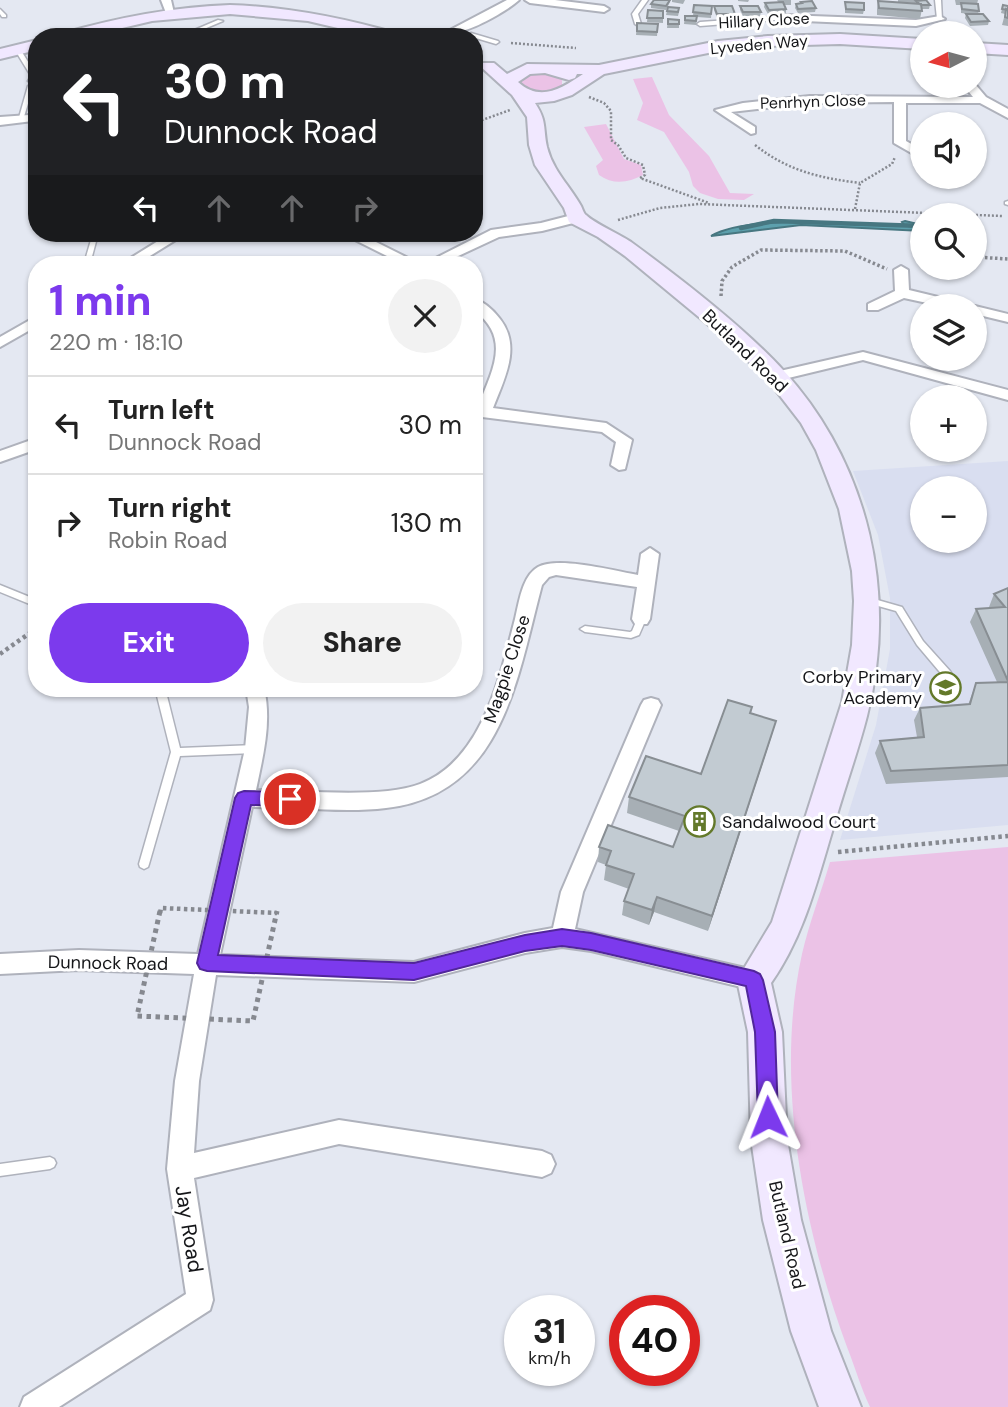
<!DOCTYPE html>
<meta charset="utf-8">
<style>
:root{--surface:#fff;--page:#f2f2f2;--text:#222;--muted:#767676;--line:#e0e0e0;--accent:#7c3aed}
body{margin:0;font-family:"DM Sans",sans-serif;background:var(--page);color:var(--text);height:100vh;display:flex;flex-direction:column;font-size:26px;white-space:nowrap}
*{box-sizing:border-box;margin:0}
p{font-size:23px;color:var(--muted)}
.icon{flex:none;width:38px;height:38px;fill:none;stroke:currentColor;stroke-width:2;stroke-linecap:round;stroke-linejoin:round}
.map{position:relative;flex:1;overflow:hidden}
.side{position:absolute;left:28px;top:256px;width:455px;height:441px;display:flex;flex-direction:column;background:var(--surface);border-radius:28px;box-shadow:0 2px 5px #0004}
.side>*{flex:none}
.banner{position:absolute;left:28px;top:28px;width:455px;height:214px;border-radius:28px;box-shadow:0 2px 5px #0004;background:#202124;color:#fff;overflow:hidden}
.needle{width:46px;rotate:264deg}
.controls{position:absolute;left:910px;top:21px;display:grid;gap:14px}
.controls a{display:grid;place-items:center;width:77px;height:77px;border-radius:50%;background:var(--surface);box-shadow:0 2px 5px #0004;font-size:35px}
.speed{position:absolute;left:504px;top:1295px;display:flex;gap:14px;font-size:35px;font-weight:700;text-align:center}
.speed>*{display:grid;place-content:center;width:91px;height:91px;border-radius:50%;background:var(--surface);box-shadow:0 2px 5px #0004;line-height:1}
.speed small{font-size:18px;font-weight:400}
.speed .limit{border:10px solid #d22;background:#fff;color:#111}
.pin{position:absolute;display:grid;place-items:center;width:60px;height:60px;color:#fff;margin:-30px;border:4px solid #fff;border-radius:50%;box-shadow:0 2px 7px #0007}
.me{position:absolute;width:77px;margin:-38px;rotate:358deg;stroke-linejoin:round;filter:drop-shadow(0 0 5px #0008)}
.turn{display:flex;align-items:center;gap:24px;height:147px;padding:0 21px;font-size:32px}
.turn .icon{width:91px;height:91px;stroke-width:2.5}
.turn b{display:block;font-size:49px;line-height:60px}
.lanes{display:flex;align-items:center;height:66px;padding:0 21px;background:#0003;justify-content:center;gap:35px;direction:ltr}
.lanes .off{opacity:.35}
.round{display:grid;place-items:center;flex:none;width:74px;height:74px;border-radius:37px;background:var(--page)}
.summary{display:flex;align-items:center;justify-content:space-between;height:119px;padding:0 21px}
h1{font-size:42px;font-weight:800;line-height:52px;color:var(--accent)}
.cta{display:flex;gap:14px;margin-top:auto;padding:14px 21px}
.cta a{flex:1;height:80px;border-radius:42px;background:var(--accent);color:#fff;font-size:28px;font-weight:800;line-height:80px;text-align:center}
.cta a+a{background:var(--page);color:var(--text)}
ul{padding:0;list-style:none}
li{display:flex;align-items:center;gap:21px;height:98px;padding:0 21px;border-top:2px solid var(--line)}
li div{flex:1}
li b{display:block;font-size:26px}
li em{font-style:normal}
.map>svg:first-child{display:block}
.built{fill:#d9def0;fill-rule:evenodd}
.green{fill:#ebc2e6}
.water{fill:#5da0ad;stroke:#477781;stroke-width:2}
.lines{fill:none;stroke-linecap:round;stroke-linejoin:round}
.stream{stroke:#477781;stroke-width:4.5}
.lane-casing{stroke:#afb2bc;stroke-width:3}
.street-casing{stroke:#afb2bc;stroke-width:4}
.secondary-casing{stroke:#afb2bc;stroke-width:4}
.path-far3{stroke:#868990;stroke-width:2.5;stroke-dasharray:2 2;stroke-linecap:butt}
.path-far2{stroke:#868990;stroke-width:3.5;stroke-dasharray:2.5 2.5;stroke-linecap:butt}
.path-far1{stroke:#868990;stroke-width:4.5;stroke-dasharray:3.5 3.5;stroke-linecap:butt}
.path{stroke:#868990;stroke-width:5;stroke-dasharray:4.5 4.5;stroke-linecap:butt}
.lane{fill:#fff;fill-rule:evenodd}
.street{fill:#fff;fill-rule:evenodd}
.secondary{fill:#f1e8ff;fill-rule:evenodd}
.wall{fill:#a7afb5}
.shaded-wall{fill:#888e93}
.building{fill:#c2cbd2;stroke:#888e93;stroke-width:2}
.route{fill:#7c3aed;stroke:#51269a;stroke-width:2}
.labels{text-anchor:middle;stroke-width:6;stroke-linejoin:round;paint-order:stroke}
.far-street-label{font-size:16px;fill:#151619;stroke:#fff}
.street-label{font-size:18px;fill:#151619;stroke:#fff}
.poi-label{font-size:18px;fill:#151619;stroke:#fff;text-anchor:end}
.near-street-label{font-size:21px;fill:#151619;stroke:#fff}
</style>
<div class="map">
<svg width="1008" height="1407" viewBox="0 0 1008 1407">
<rect width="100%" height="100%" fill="#e4e8f2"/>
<path class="built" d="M1008 461V825L840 840 876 725 890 649V598L878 535 853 471ZM922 488H975V541H922Z"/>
<path class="green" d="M541 72 562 79V87C544 95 533 94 517 83L532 73Z
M652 77 669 115 709 156 730 193 754 194 744 200 718 199 700 193 693 186 689 172 664 132 637 120 643 103 633 79Z
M606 124 624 159 641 165 643 175C628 183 613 185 599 175L596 166 603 160 584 127Z
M1008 847V1407H870C861 1388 855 1367 847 1347 803 1228 774 1080 802 954 809 923 821 893 830 862Z"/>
<path class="water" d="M905 221 922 225V231L801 225 711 236C750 214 850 224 897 226L904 225 902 222Z"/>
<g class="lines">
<path class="stream" d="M741 228 774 221 922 226"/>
<defs>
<path id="lane" d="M642 0H648L638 14 641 24 638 26 635 24 632 14Z
M935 0H941L942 20 937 19Z
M0 9 6 15V17H2L0 14Z
M786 16 789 18 788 19 700 26 697 24 700 22Z
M218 20 223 21 185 37H178Z
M471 33 498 41 499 42 496 44 469 36 468 35Z
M16 49H20L37 76 33 82 28 81 31 76 15 50Z
M28 86 33 87 23 120 18 121Z
M1008 201V205L1005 204V202Z
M93 233 98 234 90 264H84Z
M0 585 37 600V607L0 592Z
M867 597 902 607 923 641 950 671 952 674 950 677H944L917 645 896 611 864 602 863 600 864 598Z
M641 616 646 619 639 635 631 638 585 632 580 629 585 626 630 632 632 631 638 617Z
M155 688H165L180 748 255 745 259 746 260 749 259 752 255 753 180 756 149 864 148 867 144 869 140 867 139 864 171 752Z
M50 1157 54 1159 56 1163 54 1167 50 1169 0 1176V1164Z"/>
<path id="street" d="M161 0H171L174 13H166Z
M507 0H519C508 10 462 38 450 30Z
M525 0H555L604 6 609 9 604 12 530 3Z
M786 15 916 20 940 16 945 19 916 26 782 20 781 18Z
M975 84 986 97 1008 109V118L980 103H906V141L922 150V159L894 143V102L810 103 731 112 755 127V133L751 134 715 110 743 103 810 96 971 97H973L964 86Z
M29 115 33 117V121L0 125V117Z
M576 214 581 215V221L542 231 499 237 441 264H424L491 230 541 223Z
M89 233H101L102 234 95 238Z
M171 233H187L137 264H121Z
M341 233H358L420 264H403Z
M901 266 908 270 909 290 963 303 965 306H941L904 298 878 310H868V304L895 291 894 270Z
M474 299C485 302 494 311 500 319 522 347 504 379 493 408L606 423 632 440 625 469 619 470 611 465 616 442 602 432 474 416V406L478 407C492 370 512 339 474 310Z
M973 306H975L1008 314V322L975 314Z
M37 316V326L0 347V337Z
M863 352 1008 390V400L863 360 776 381 768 376 771 373Z
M37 438V449L0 462V451Z
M650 548 659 554 650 619 647 624H635L632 619 637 587 556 575 549 577 542 585C517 678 503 795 386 808 346 813 294 807 252 807L220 955 414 962 525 933 553 928 561 892 641 705 644 700 651 698 658 700 661 705 583 892 575 929 754 970 762 973 765 980 762 987 754 990 591 951 562 947 525 953 414 982 216 975 199 1081 194 1153 339 1120 542 1151 551 1155 555 1164 551 1173 542 1177 339 1144 194 1178 213 1300 210 1310 59 1407H20L24 1397 186 1294 167 1169 175 1081 194 974 79 970 0 974V954L79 950 198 954 245 749 249 707 246 688H264C272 722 263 756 256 790 300 790 381 799 420 784 483 760 500 676 515 619 519 603 522 576 538 567 559 556 614 571 638 575L641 554Z"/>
<path id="secondary" d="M230 5C288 7 343 18 399 34L402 37H376L308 21 230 14 152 21 84 37H57L60 34C116 18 171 7 230 5Z
M840 34 922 39V49L840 44 768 46 718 51 604 74 572 95 554 101 535 103C547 121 543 128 547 147 553 171 570 186 581 206 582 208 584 214 586 215 594 223 619 234 631 242 680 278 744 327 784 371 869 465 898 594 867 716 858 751 845 787 835 822 818 877 805 935 771 983L782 1032 787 1139 801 1220 831 1331 861 1407H819L791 1331 763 1220 751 1139 748 1032 737 980 772 922 842 702 852 645 854 601 852 571 839 509 816 450 801 423 767 379 723 337 625 256 598 237 569 222 564 208 535 165 529 145 527 117 512 95 480 66 482 63H494L507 74 527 64 599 65 718 41 768 36ZM545 73 569 80 575 78 577 74H583C561 89 540 102 518 82L530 74Z
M37 40V50L0 59V49Z
M975 43 1008 45V55L975 53Z"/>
</defs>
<use href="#lane" class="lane-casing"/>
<use href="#street" class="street-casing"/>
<use href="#secondary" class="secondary-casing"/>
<path class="path-far3" d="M511 43 576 48
M589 97 604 103 611 111V140L618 145 626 158 643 165 645 175 640 178 709 203
M474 123 510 110
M755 145C788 171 820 178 860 183
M855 209 860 183 892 164 895 157
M618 220 660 208 699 204 1002 216"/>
<path class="path-far2" d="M975 257 1008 259
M721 296 722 281 732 267 761 250 845 251 887 269"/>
<path class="path-far1" d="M0 654 37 628
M838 852 1008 836
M160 913 161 908 277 913"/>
<path class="path" d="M160 911 137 1016 253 1021 277 911"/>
<use href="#lane" class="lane"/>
<use href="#street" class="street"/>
<use href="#secondary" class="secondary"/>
</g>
<path class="wall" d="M672 0H685L683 4 672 2Z
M738 0H749L748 2 738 1Z
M777 0H791V5H784L786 9V13L768 14 764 7 765 3H779Z
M898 0H918L930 5 929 9H922L920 19 877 15V9L878 1 915 4V3L898 2Z
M955 0H978L977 4 979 11 978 14 989 21 988 25 970 26 965 18 966 14H970L961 13V5H956Z
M670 2 666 10 651 8V4Z
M801 2 816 8 815 12 798 13 795 8 796 4H801Z
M845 2 864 10 863 14 845 13Z
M694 5 712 6 711 18 697 17 696 25 684 24 685 16H693Z
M1003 5 1008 6V26L1002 25 1005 14 1001 13Z
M714 6 735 14V18H717L714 10Z
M740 6 761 12 760 16H743L740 10Z
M648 10 663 11V23L647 22Z
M667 11 679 12 678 16 666 15Z
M668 19 679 20V28H667Z
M637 23 658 24 657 36 636 35Z
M1008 588V777L886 784 875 753 880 741 917 737 914 720 920 708 968 705 976 683 997 682 970 622 976 609 990 608 989 607 994 594Z
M752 707 751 714 776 721 708 931 654 912 649 925 622 915 624 901 629 889 604 880 606 865 598 862 599 847H673L679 831 627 813 629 797 701 774Z"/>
<path class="shaded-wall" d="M776 721 771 738 708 931 712 916Z
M657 897 654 912 649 925 652 910Z"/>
<path class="building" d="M654 0H670L666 6 651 4Z
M926 0 930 5H921L916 1Z
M812 1 816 8 798 9 796 4 802 3 801 2Z
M878 1 921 4 922 11 879 8Z
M783 2 786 9 769 10 765 3Z
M845 2 864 3V10L846 9Z
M961 3 978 4 979 11 962 9Z
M694 5 712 6 711 14 693 12Z
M1003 5 1008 6V10L1002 9Z
M714 6H732L735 14H717Z
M740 6H758L761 12H743Z
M668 7 679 8 678 12 667 11Z
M1006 9 1008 10V18L1005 17Z
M648 10 663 11V18H647Z
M966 14H983L989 21 971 22Z
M685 16H697L696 21 685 20Z
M668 19 679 20V24H668Z
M637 23 658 24 657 32 637 31Z
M1008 588V681L976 609 1005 607 994 594Z
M1008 682V765L891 771 880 741 924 737 920 708 970 704 976 683Z
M728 700 752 707 750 713 776 721 712 916 657 897 652 910 624 901 634 874 606 865 611 851 599 847 608 825 673 847 685 816 629 797 646 756 701 774Z"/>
<path class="route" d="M244 791 290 792 296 794 298 799 296 804 290 806 251 805 218 955 414 963 525 935 562 929 591 933 754 971 760 974 763 980 775 1032 778 1117 775 1124 768 1127 761 1124 758 1117 755 1032 746 986 591 950 562 946 525 951 414 980 207 971 200 969 197 963 235 798 238 793Z"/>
<defs>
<symbol id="school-ring" viewBox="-11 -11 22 22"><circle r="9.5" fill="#fff" stroke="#63792a" stroke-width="1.5"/><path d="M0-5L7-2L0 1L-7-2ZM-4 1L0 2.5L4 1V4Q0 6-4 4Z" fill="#63792a"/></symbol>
<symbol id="building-ring" viewBox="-11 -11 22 22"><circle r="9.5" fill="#fff" stroke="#63792a" stroke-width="1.5"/><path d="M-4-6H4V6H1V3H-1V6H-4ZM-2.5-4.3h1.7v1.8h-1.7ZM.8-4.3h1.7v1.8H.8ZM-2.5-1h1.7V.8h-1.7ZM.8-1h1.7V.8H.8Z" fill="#63792a"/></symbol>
</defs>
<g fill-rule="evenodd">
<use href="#school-ring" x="928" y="670" width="35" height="35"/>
<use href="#building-ring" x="682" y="804" width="35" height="35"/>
</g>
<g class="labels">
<g class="far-street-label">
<text transform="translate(764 20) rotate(-3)" y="6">Hillary Close</text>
<text transform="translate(759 44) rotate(-5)" y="6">Lyveden Way</text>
<text transform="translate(813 101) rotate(-2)" y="6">Penrhyn Close</text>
</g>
<g class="street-label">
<text transform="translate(745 351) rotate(44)" y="6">Butland Road</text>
<text transform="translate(507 669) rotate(-72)" y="6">Magpie Close</text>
<text transform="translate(108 963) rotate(1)" y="6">Dunnock Road</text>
<text transform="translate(787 1235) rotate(77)" y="6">Butland Road</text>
</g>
<g class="poi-label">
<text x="922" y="683">Corby Primary<tspan x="922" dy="21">Academy</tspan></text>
<text x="722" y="828" text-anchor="start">Sandalwood Court</text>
</g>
<g class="near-street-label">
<text transform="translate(189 1229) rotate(81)" y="7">Jay Road</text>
</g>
</g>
</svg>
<div class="controls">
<a><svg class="needle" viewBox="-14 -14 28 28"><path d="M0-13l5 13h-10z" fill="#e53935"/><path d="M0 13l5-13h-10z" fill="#767676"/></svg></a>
<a><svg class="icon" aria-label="sound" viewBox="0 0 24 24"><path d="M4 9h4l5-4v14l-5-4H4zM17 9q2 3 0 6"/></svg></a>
<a><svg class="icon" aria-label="search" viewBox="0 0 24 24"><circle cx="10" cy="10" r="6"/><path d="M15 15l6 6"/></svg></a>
<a><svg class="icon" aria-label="layers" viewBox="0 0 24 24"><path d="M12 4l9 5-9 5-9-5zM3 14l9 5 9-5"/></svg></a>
<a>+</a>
<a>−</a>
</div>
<div class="speed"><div>31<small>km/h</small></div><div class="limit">40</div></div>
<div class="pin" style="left:290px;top:799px;background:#d93025"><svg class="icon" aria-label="arrive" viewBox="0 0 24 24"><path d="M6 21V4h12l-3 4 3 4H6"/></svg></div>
<svg class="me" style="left:768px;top:1117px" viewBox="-20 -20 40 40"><path d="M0-17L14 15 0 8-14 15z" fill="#7c3aed" stroke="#fff" stroke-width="4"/></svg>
<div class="banner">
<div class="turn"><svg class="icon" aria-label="left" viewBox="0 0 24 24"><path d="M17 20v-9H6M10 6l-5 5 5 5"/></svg><div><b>30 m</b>Dunnock Road</div></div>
<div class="lanes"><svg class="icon" aria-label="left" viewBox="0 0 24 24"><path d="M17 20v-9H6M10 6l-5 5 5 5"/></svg><svg class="icon off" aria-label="ahead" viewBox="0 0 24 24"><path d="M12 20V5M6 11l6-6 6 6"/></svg><svg class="icon off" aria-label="ahead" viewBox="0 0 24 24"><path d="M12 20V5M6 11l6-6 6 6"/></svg><svg class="icon off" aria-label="right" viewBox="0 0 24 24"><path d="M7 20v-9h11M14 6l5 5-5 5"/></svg></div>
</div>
<section class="side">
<div class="summary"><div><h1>1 min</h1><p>220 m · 18:10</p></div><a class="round"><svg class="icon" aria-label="close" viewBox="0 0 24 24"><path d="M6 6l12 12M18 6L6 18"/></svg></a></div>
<ul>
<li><svg class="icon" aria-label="left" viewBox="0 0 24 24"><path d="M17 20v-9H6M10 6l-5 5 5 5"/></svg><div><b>Turn left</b><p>Dunnock Road</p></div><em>30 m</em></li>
<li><svg class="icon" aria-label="right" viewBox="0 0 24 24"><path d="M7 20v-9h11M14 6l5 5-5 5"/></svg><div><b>Turn right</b><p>Robin Road</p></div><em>130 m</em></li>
</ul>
<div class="cta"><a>Exit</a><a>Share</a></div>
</section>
</div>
